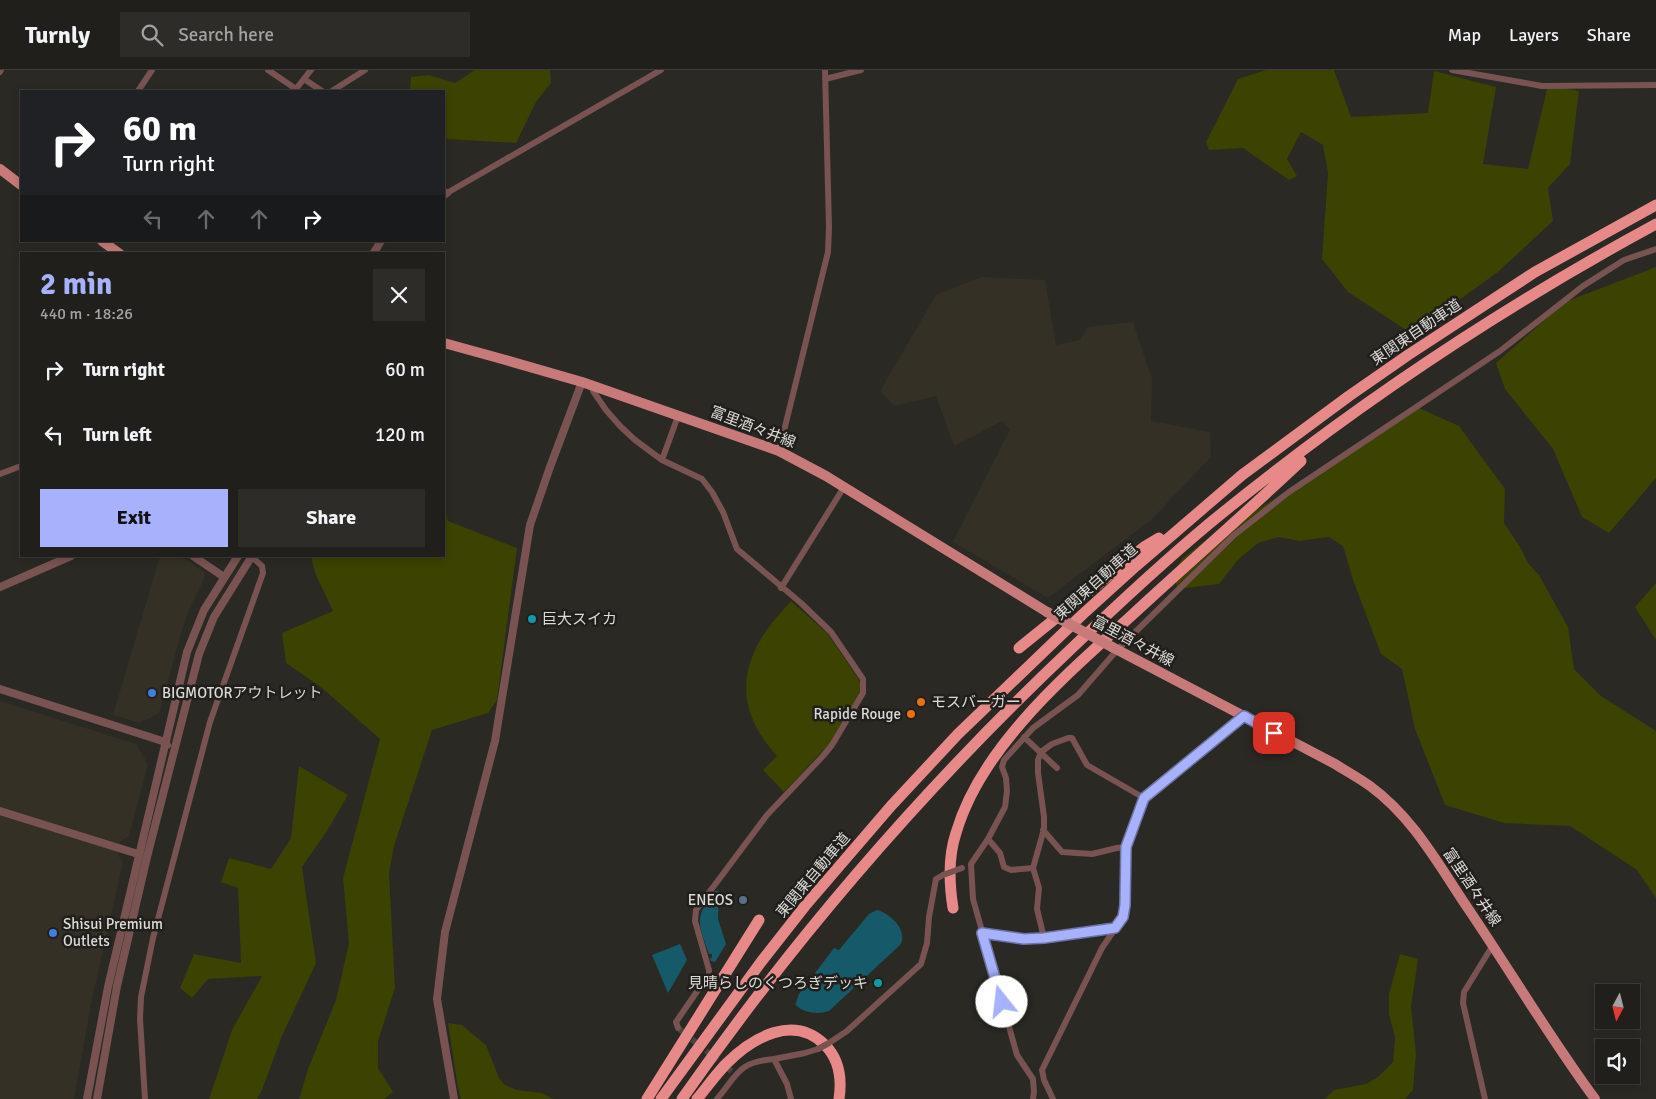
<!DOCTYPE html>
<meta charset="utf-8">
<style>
:root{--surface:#201f1b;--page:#2d2c28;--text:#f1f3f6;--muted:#a2a2a3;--line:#3d3d3a;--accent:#a7b1fc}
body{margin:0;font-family:Signika,"Noto Sans JP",sans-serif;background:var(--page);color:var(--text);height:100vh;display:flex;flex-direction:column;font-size:19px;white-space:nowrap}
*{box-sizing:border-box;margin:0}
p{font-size:16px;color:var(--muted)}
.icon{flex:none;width:28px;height:28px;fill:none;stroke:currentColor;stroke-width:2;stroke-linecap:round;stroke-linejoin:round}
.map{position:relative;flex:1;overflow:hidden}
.sheet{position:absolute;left:20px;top:182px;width:425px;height:305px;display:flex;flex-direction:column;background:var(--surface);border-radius:0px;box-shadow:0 2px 8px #0003,0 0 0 1px var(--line)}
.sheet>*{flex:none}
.hud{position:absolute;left:20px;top:20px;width:425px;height:152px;border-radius:0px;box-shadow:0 2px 8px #0003,0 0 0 1px var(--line);background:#202124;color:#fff;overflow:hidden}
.needle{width:32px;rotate:187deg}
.buttons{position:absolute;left:1595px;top:914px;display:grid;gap:10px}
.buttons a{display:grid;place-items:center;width:45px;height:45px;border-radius:0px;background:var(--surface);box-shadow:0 2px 8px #0003,0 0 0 1px var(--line);font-size:25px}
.pin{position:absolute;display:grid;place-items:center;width:42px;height:42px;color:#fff;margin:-21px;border-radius:10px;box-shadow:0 2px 8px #0006}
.me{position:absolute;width:55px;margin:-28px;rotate:344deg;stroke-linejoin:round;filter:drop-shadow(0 0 4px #0008)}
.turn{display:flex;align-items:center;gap:18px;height:105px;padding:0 20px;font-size:22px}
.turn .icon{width:65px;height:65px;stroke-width:2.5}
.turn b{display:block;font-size:35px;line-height:42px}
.lanes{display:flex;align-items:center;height:48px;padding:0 20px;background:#0003;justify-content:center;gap:25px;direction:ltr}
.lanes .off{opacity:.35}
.round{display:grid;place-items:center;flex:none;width:52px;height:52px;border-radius:0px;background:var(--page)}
.summary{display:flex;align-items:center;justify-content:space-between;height:85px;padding:0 20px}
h1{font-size:30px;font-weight:700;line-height:38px;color:var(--accent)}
.cta{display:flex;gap:10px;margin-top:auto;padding:10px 20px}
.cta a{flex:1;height:58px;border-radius:0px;background:var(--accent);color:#111;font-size:20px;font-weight:700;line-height:58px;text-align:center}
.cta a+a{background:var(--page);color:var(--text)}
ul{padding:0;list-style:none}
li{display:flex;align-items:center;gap:15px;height:65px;padding:0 20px}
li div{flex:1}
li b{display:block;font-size:19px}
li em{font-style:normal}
header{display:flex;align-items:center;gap:30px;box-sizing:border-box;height:70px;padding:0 25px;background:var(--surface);border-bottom:1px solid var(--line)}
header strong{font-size:24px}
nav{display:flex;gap:28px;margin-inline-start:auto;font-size:18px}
.search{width:350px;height:45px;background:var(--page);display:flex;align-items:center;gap:12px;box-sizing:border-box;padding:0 18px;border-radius:0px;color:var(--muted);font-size:19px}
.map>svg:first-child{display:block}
.built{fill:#343026}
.green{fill:#3c4200}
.water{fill:#165a6a}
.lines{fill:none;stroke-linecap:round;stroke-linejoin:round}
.minor-tunnel{stroke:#45443f;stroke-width:6;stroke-dasharray:6 3;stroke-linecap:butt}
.minor{stroke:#795252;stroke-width:6}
.tertiary{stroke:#795252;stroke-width:8}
.primary{stroke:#c87a7a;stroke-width:10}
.motorway{stroke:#e78989;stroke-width:11}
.minor-bridge{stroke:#795252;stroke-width:6}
.primary-bridge{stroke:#c87a7a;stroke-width:10}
.route-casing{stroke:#6d73a4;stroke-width:12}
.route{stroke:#a7b1fc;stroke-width:9}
.culture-dot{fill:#0f9aa8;stroke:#211f1b;stroke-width:2}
.shop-dot{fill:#3f7fe0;stroke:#211f1b;stroke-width:2}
.food-dot{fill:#e8710a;stroke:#211f1b;stroke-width:2}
.service-dot{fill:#5c6f8a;stroke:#211f1b;stroke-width:2}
.labels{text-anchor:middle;stroke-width:5;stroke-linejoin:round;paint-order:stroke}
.street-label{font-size:15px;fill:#dcdbd8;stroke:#211f1b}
.poi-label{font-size:15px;fill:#dcdbd8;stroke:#211f1b;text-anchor:start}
</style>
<header>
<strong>Turnly</strong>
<div class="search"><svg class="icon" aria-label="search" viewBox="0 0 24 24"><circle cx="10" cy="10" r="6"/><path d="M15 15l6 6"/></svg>Search here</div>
<nav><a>Map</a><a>Layers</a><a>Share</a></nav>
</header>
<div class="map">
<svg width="1656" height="1029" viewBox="0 0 1656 1029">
<rect width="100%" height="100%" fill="#2a2924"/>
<path class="built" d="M981 207 1045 210 1056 275 1080 270 1087 257 1133 252 1152 309 1151 351 1210 362 1211 387 1151 450 1048 528 953 472 1010 359 1002 351 954 376 936 326 894 336 880 321 936 225Z
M160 486H181L204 502 205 507 188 542 180 567 159 643 140 653 113 645Z
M0 631 136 674 148 694 129 766 120 771 118 785 123 792 91 934 74 1029H0Z"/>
<path class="green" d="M475 0H550L551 13 536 32 516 73 448 69 444 67V21H410L411 7 429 5 455 13Z
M1266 0H1334L1351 47 1428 43 1434 1 1496 17 1483 94 1528 99 1548 15 1579 21 1570 94 1548 118 1553 151 1498 202 1434 248 1406 260 1348 222 1322 189 1328 103 1323 75 1301 62 1287 89 1297 106 1289 110 1243 78 1209 80 1206 72 1238 9Z
M1656 197V408L1609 463 1582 447 1553 379 1505 319 1496 293 1565 232Z
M1419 338 1459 356 1505 419 1504 453 1520 477 1528 493 1539 505 1568 557 1574 599 1601 626 1656 661V828L1637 800 1570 756 1504 753 1445 735 1415 659 1402 599 1381 584 1353 510 1343 476 1329 467 1299 471 1279 467 1258 473 1238 490 1219 514 1178 519 1173 505 1182 489 1212 465 1268 433 1357 373Z
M444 436 448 451 517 478 497 630 488 643 432 660 394 776 389 803 395 918 378 971V998L393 1022 384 1029H299L308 999 336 930 349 873 343 808 380 669 322 618 286 593 282 563 333 541 315 503 311 486H444Z
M1656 513V570L1635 537Z
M791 531 828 564 859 610 861 617V622L830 673 784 722 763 700 777 686C744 650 735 611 762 567 770 554 781 542 791 531Z
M299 696 348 725 327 761 302 797 316 893 282 966 262 1020 257 1029H209L232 960 262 906 208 909 192 928 180 918 194 884 241 893 238 818 221 812 229 788 271 799 291 768Z
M1400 884 1418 889 1411 937 1416 983 1413 1020 1405 1029H1325L1334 1020 1366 1014 1378 1007 1393 992 1395 967 1389 944V924Z
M448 953 462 955 486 975 499 1008 505 1015 517 1020 542 1023 553 1029H461L458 1018Z"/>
<path class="water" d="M714 821H719L718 849 726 874 715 892 711 891 710 889 712 887V884H709C698 852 694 850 714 821Z
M877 840C890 843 909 861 900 875L829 941C819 945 803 943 796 935L795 936 799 924 834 878 839 880 869 844Z
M680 874 687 890 668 923 652 885Z"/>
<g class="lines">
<path class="minor-tunnel" d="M678 958 736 1005"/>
<path class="minor" d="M268 0 296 19 311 0
M1452 0 1542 16 1656 15
M0 2 1 0
M304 9 322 21
M825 9 861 0
M138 21 152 0
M332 21 365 0
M447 123 661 0
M593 316V321L606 340 620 356 635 370 662 390 702 409 712 422 723 442 737 479 801 533 831 562 863 609V623L832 675 823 686 767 745 696 840 695 851 709 900V904L676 952 678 958
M779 381 828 182 829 157 825 0
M662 390 678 346
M0 404 21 396
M781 518 844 417
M1024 667 1057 698
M1043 760 1062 782 1092 784 1117 778 1126 777
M988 769 1000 783 1004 797 1011 800 1033 798
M982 863 1024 869 1044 868 1115 858
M1044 868 1037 839 1039 818 1033 798 1044 759V747L1038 703V690L1041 682 1052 674 1068 668H1072L1087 695 1144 728
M829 973 847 961 921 894 927 873 929 847 936 809 943 805
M774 989 805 983 818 979
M145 1029 140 949 141 927 153 868 210 652 263 503 262 496 252 487
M717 1029C738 1004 738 992 774 989L787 1014 791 1029
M1033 1029 1034 1022 1033 1009 1017 985 973 829 971 794 988 769 1005 737 1007 721 1006 708 1002 697 1004 690 1033 658 1078 625 1118 579 1233 466 1289 422 1500 281 1583 216 1624 190 1656 179
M1053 1029 1044 1010 1042 1000 1102 878 1123 847 1125 835 1126 777 1144 728 1244 646
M1485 1029 1463 933 1464 922 1493 875"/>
<path class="tertiary" d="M444 125 447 123
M373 184 381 171
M193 486 224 507
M0 517 71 486
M0 619 153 668 165 672 167 675
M0 741 138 784
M87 1029 108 917 187 582 204 540 238 486
M97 1029 117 916 147 787 199 584 214 547 252 486
M454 1029 437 929 445 862 495 671 530 455 550 397 582 312"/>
<path class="primary" d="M0 99 21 115
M102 171 120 184
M444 273 502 289 582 312 779 381 826 406 1047 542
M1112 577 1335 694C1346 701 1359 708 1370 716 1414 748 1439 796 1469 840 1511 902 1550 968 1595 1029"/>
<path class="motorway" d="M1019 578 1144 477 1159 468
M953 838C949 813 948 787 956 763 981 677 1066 605 1130 547 1186 495 1245 444 1301 391
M647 1029 759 850
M661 1029 761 892 805 836 891 736 958 664 1083 544 1136 496 1242 405 1349 326 1408 285 1535 202 1656 135
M682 1029C796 866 927 715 1072 578 1117 535 1162 493 1210 453 1348 340 1499 239 1656 154
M697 1029C707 1017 716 1004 727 993 753 967 794 944 825 975 840 990 842 1009 839 1029"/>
<path class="minor-bridge" d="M943 805 962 798
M818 979 829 973"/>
<path class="primary-bridge" d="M1047 542 1112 577"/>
</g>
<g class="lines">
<defs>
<path id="route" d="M1002 932 982 863 1024 869 1044 868 1115 858 1123 847 1125 835 1126 777 1144 728 1244 646 1274 663"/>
</defs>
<use href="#route" class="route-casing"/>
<use href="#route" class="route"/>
</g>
<g class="culture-dot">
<circle cx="532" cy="549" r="5"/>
<circle cx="878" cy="913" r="5"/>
</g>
<g class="shop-dot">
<circle cx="152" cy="623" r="5"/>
<circle cx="53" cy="863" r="5"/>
</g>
<g class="food-dot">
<circle cx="921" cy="632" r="5"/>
<circle cx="911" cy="644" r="5"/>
</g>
<circle class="service-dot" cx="743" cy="830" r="5"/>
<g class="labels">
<g class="street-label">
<text transform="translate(1416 262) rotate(-34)" y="5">東関東自動車道</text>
<text transform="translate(753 357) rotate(21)" y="5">富里酒々井線</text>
<text transform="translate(1096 512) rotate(-42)" y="5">東関東自動車道</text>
<text transform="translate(1133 571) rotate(28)" y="5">富里酒々井線</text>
<text transform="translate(813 805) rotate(-50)" y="5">東関東自動車道</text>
<text transform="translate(1472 817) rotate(56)" y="5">富里酒々井線</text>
</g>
<g class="poi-label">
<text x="542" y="554">巨大スイカ</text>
<text x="162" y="628">BIGMOTORアウトレット</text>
<text x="931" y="637">モスバーガー</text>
<text x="901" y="649" text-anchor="end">Rapide Rouge</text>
<text x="733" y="835" text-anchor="end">ENEOS</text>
<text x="63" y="859">Shisui Premium<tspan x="63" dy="17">Outlets</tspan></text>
<text x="868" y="918" text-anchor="end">見晴らしのくつろぎデッキ</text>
</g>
</g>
</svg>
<div class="buttons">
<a><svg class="needle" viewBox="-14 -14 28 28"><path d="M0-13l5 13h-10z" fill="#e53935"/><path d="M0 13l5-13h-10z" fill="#a2a2a3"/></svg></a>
<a><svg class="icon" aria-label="sound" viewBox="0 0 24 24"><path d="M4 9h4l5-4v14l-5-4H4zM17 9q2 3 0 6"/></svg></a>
</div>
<div class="pin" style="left:1274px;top:663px;background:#d93025"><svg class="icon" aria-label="arrive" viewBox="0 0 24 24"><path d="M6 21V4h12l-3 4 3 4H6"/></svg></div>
<svg class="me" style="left:1002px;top:932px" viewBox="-20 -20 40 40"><circle r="19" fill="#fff"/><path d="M0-13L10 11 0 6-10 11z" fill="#a7b1fc"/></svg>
<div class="hud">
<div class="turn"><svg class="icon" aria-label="right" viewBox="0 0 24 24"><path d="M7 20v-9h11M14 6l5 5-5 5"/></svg><div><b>60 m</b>Turn right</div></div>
<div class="lanes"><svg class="icon off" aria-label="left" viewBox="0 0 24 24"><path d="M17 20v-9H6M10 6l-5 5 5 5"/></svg><svg class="icon off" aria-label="ahead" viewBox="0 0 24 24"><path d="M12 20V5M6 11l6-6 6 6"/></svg><svg class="icon off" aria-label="ahead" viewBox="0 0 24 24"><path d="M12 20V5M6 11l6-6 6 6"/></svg><svg class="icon" aria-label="right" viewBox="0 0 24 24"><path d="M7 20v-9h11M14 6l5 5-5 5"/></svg></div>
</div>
<section class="sheet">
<div class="summary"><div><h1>2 min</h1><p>440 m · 18:26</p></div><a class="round"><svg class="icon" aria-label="close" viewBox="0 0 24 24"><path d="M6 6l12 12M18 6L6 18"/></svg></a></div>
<ul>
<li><svg class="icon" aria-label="right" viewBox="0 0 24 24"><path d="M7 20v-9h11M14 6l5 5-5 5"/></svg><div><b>Turn right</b></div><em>60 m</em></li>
<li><svg class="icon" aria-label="left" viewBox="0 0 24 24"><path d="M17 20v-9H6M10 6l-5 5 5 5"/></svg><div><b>Turn left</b></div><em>120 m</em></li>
</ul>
<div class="cta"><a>Exit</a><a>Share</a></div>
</section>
</div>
